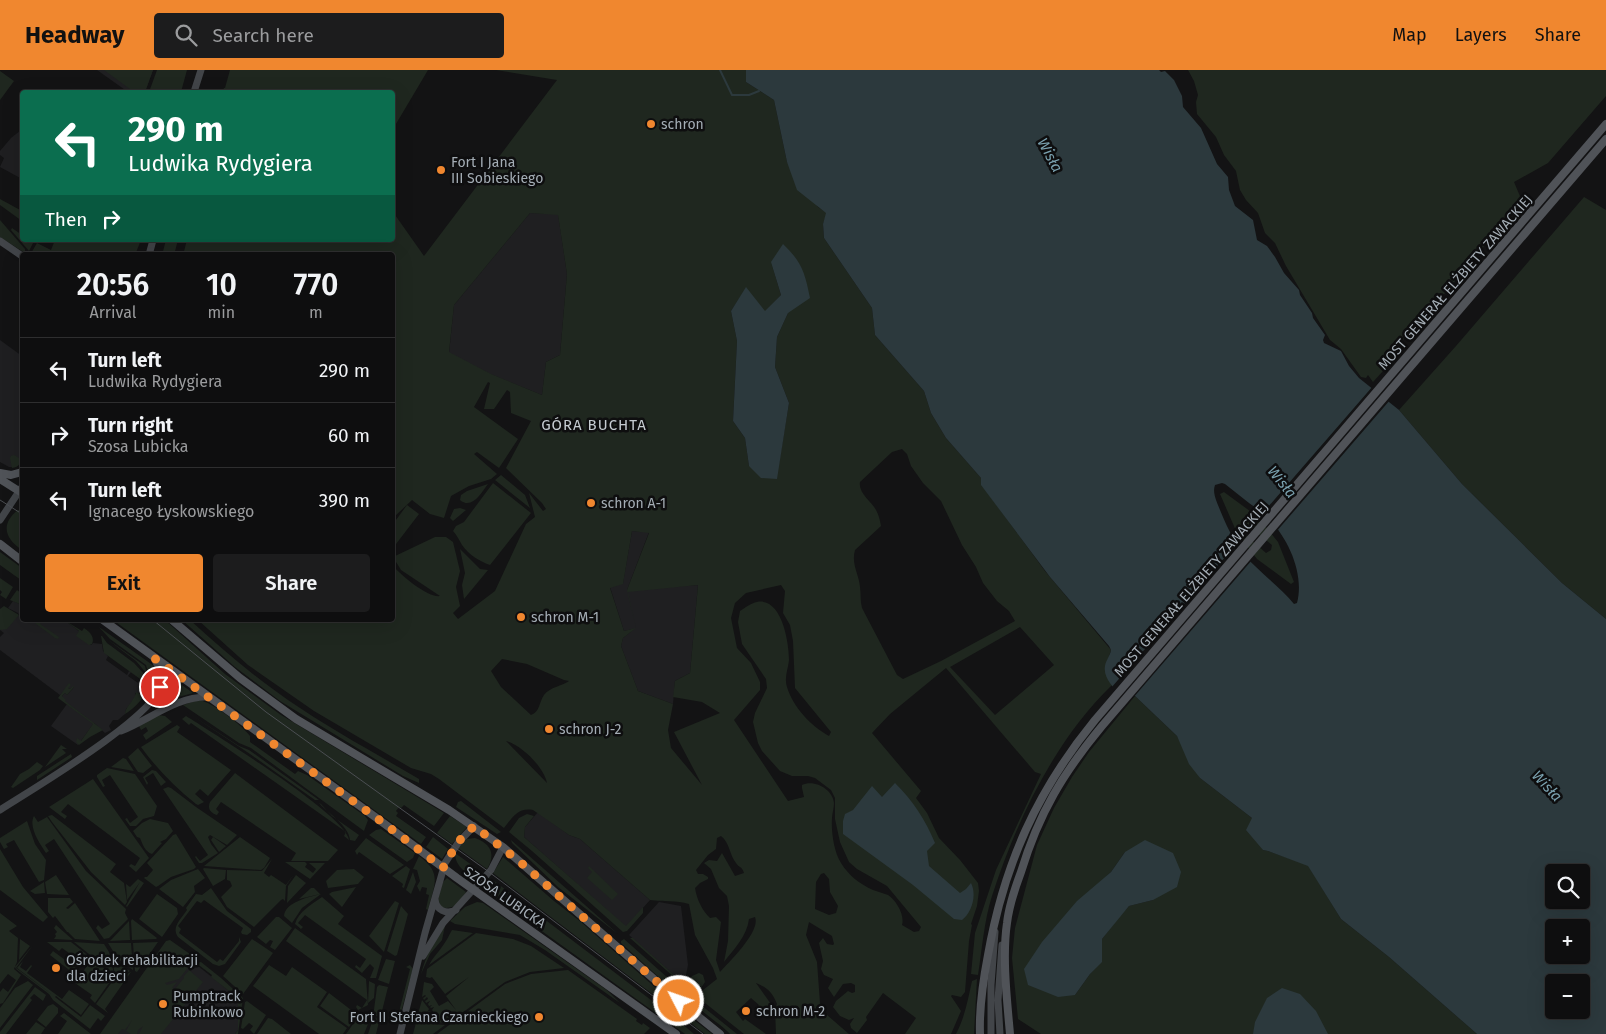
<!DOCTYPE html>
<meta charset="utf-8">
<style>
:root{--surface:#0e0e0f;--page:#1c1c1d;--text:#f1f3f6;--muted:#9b9c9e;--line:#2e2e2f;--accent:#f0872f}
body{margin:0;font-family:"Fira Sans",sans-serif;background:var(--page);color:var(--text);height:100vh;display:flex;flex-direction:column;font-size:19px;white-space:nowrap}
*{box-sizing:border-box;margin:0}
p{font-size:16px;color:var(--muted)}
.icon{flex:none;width:28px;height:28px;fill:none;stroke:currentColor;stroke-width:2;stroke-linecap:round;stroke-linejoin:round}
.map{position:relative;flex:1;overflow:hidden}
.panel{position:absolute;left:20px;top:182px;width:375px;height:370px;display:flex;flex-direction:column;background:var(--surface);border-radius:5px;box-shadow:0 5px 20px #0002,0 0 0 1px var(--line)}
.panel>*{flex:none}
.hud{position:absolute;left:20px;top:20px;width:375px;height:152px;border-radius:5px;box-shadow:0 5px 20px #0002,0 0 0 1px var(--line);background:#0b6e4f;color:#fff;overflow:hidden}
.tools{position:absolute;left:1545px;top:794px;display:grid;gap:10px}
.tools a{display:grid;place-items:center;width:45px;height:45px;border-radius:5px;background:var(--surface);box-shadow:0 5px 20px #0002,0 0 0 1px var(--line);font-size:25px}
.pin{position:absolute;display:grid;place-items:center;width:42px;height:42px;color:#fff;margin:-21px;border:2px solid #fff;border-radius:50%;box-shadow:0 1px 5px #0007}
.me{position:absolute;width:55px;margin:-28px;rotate:311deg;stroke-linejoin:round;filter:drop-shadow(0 0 4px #0008)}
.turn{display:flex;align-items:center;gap:18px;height:105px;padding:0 25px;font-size:22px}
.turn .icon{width:65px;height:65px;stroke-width:2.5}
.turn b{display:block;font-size:35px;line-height:42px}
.then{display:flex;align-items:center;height:48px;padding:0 25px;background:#0003;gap:10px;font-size:19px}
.eta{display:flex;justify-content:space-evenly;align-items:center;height:85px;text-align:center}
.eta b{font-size:30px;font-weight:600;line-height:35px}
.action{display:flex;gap:10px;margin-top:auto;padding:10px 25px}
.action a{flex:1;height:58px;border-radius:5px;background:var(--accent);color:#111;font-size:20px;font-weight:600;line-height:58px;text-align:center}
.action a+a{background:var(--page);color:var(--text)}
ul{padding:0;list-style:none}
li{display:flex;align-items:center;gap:15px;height:65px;padding:0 25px;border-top:1px solid var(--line)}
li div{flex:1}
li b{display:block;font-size:19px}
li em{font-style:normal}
header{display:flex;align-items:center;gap:30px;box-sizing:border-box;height:70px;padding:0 25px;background:var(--accent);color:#111}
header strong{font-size:24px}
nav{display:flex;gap:28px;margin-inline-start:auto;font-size:18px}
.search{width:350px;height:45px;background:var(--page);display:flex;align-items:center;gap:12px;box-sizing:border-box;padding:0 18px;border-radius:5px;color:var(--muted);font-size:19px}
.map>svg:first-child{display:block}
.built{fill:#1f1f21}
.green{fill:#1f271f;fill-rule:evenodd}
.water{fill:#2c393d;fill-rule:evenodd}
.pier{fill:#131314}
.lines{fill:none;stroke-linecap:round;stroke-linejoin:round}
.stream{stroke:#2c393d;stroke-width:2}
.secondary{stroke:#424549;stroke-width:7}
.primary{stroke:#505358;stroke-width:8}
.tram{stroke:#4b4e52;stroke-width:1}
.route{stroke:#f0872f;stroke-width:9;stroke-dasharray:0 16.2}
.poi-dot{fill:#f0872f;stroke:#0e0e0f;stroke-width:2}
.labels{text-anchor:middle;stroke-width:5;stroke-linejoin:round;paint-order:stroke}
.poi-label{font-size:14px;fill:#a4adb5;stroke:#0e0e0f;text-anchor:start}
.street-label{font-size:14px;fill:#a4adb5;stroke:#0e0e0f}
.water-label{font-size:15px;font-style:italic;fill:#7ba2b0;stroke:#0e0e0f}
.neighbourhood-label{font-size:15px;letter-spacing:1px;fill:#c5cbd1;stroke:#0e0e0f}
</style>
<header>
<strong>Headway</strong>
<div class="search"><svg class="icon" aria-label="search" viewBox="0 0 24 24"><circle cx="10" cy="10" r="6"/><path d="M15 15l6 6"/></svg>Search here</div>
<nav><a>Map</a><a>Layers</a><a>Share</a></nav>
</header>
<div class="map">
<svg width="1606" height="964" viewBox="0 0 1606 964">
<rect width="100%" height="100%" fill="#131314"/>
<path class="built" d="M97 0H153L145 22H128Z
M21 60 22 61V109L0 97 4 88 0 85V81L11 68Z
M530 143 558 144 567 204 560 285 546 292 542 325 490 304 449 283 454 235Z
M0 270 22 286V390L17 396 14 397H9L0 392Z
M632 461 649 462 627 520 698 515 690 603 675 611 673 634 638 621 621 576 623 568 634 559 624 561 610 517 623 513Z
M13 531 22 535V550H64L79 561 91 575 93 573 102 574 103 581 108 586 106 590 127 605 129 601 131 602 128 606 138 613 140 609 144 612 140 624 135 623 136 627 126 639 125 644 118 650H113L109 656 111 660 105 663 94 653 78 675 51 656 67 634 92 652 64 631 62 626 65 623 67 625 74 617 70 619 68 618 60 625 0 580V567L4 563 0 560 19 545 18 543 8 538Z
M538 742 569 765 580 769 650 830 626 857 524 767 525 757Z
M659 832 681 836 688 895 686 905 676 907 629 865Z
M168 872 238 928V960L235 964H104Z"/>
<path class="green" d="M104 0H153L145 22H134Z
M157 0H187L181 22H149Z
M230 0H428L393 59 392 22H222L224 18H225Z
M496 0H746V12L774 30 787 92 818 137 827 143 823 154 824 168 872 238 875 265 924 321 931 343 946 368 981 408 982 415 1045 501 1111 580C1106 597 1102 598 1112 615 1055 670 1016 751 992 826 984 851 982 879 978 905L971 904 975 863 996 800 1041 704 1035 702 946 598 890 644 872 663 921 721 916 728 927 743 939 768 960 790 978 813 979 821 977 836 971 854 972 855 969 871 965 922 961 927 952 925 951 926 961 941 951 964H905L916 948 883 923 866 947 867 950 857 963 851 958 850 954 854 948 849 950 840 946 833 937 836 931 848 921 852 923 855 922V915L851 913 843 914 834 927 828 918 833 909 824 905 821 899 823 891 819 873 823 868 827 874 833 875 834 874 832 866 809 852 806 865 817 892 820 933 827 945 849 964H776L775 939 777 934C772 922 768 918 756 913L771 934 769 944 766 945 755 939 759 935 751 928 736 942 743 951 745 949 766 964H744L700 929 703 926V920L717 909 713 898 695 865 689 834C676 830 664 832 650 830L580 769 569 765 533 740C518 737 512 748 504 758L439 709 431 704 411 698 314 641 248 595 198 550H392L393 496C402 506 428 528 440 526L401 500 393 487 435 467H446L453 472 460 501 456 517 460 536 453 543 458 549 495 521 526 454 535 447 529 423 543 441 546 439 542 433 506 398 531 351 511 343 510 322 507 320 494 339H484L490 313 488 312 474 337 518 369 499 398 477 382 474 384 497 404 491 409 469 416 451 426 444 448 430 444 412 430 393 448 392 185H183L187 170H392L393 142 424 186 557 10ZM530 143 558 145 567 204 560 285 546 292 542 325 491 304 449 282 454 235ZM771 192 788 243 777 267 775 297 789 333 779 393 749 396 745 368 733 351 737 271 731 241 746 218 765 242 781 225ZM902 379 907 384 911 396 923 413 941 431 962 475 976 497 983 513 997 531 1009 541 1015 551 941 591 903 609 897 605 862 538C860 531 861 524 860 517 859 504 851 494 855 480L881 456C880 451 879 445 876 440 871 431 858 423 860 412L892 382ZM632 461 649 463 627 520 636 558 624 561 610 518 623 514ZM698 515 690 603 675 611 673 627 702 632 720 643 674 662 702 715 671 678 668 660 673 634 638 621 621 576 623 568 636 558 628 522ZM781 515 785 521 783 543 790 555 793 571 795 618 831 662 829 666C811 656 793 637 787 617 784 607 788 600 789 590 789 573 782 527 757 532 751 533 745 538 740 541L738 552 742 574 766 609 767 618 755 643 753 652 758 673 762 681 780 701 792 706H808L815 708 831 720 835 728V749L840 772 849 792 857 799 887 816 921 857 919 861 914 862 902 855C905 845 896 830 888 825 883 823 878 822 873 820 860 814 849 806 841 793 834 782 831 762 832 748 832 744 834 738 834 733 833 720 815 709 802 715V718L804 727 788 731 734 650 760 620V612L751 593 737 578 731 548 735 533 746 523ZM1020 557 1054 595 995 645 950 597ZM502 589 527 594 564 610 569 611C562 616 550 617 544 625 539 632 540 642 531 645L501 617 491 601ZM506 671C521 675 544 697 547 713ZM721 766C730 773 729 784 736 793 739 798 742 796 744 803L735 806 722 783 717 791 709 790 704 793 711 799 719 818 727 826 729 836 728 871 724 892C734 879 747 866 749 849L755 847C761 861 730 891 720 902L716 890 721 852 716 847 710 848C702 840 697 830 695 818L700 813 708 809V807L703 804H698L696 800 708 785 716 779 717 768ZM824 803 829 809 830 822 838 836 836 843 829 845 815 839 816 812 821 804Z
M1188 0H1606V26L1548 93 1514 112 1522 131 1419 254 1422 257 1416 264 1413 259 1398 276 1402 280 1373 312 1368 305 1366 308 1361 307 1341 279 1330 270 1286 196 1275 173 1265 163 1258 143 1246 130 1240 120 1236 101 1224 85 1216 67 1197 44 1196 32 1198 25 1194 11Z
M0 1 14 11 0 30Z
M1584 127 1606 140V549L1562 513 1462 414 1399 340 1456 276Z
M0 129 22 141V151L0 135Z
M0 150 25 179V183L0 167Z
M12 158 22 165V170L34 171 29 181 11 160Z
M55 170H141L135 185H30L37 173 51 180Z
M166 170H178L174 185H162Z
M22 384C23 391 20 397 12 398L10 388 11 386 14 385 19 388Z
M501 405 525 425 530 438 495 410Z
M493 413 531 443 490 495C479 491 469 485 462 475 459 470 457 465 453 461L456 456 464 452Z
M488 414C481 423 472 440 460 430L461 425 467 421Z
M1224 422 1258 447 1278 472 1294 512 1291 514 1257 489 1237 463 1220 424ZM1246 454 1272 475 1271 480 1266 483 1241 461Z
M407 435 419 444 393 478V454Z
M460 438 466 440 453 451 450 448 454 439Z
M18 440H22V480C5 469 0 454 18 440Z
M460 479 480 499 488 500 464 529 462 515 465 503Z
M0 482 22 498 21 510 0 495Z
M0 508 13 517 6 529 0 525 2 522 0 520Z
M17 520 22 524V535L10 530Z
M4 536 19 545 7 559 0 560V539Z
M31 550H43L40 554 59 567 58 569 55 568Z
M64 550 82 561 84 558C90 562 95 567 92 574L89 575 76 566 79 561Z
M113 550H165L225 604 281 645 444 743 434 756 404 735 401 738 399 737 396 741 398 743 396 746 426 767 421 774Z
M182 550H190C221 578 253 606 288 630 330 659 375 683 419 709V713L403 706 280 631 235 597Z
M99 557 154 596 159 609 158 613 149 606 146 595 110 569Z
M101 566H102L107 573 134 593 147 607V613L143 611 104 583Z
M107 569 145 596 147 604 136 591Z
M165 603 193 623 175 628 164 618Z
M69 613 71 615 68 618 70 619 73 616 74 617 67 625 65 623 62 626 66 630 65 631 103 660 90 667 79 675 76 672 77 668 81 671 93 654 58 628Z
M143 613 148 614C148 625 134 639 125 644 125 636 135 631 136 622L140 624V620L144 615Z
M1135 626 1177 666 1200 708 1252 748 1263 780 1268 781 1308 795 1341 849 1389 887 1477 964H1041L1018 949 1012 888 1015 858 1037 775 1054 738 1072 707 1089 682ZM1125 782 1153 830 1129 836 1119 847 1102 869 1101 892 1090 904 1075 925 1096 816 1111 802Z
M199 630C212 632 242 655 250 666V672L295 704 298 701 307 705 365 746 368 750 364 761 251 678 239 673 183 635Z
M187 642 239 676 249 680 319 730H315L250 684Z
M158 645 165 646 172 652 146 670 143 665 148 661 146 657 141 660 139 656Z
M186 646C213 663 346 745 349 770L344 766 346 762 191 653 189 655 182 649Z
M177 655 180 657 177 662 231 700 208 726 200 719 195 724 204 732 198 735 196 734C175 717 157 699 141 677Z
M61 675 67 679H62L66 683 45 697Z
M138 678 152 696 143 703 138 702 128 687Z
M71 684 72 687 37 710V706Z
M123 688 126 689 134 701 111 697Z
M37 692 43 696 40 700 13 718 11 717 20 704 29 699Z
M107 698 135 704 157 736 154 746 143 749 136 756H130L125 749 127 748 130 753 138 747 110 705 102 710 105 716 103 717 97 707V705Z
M152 700 156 701 166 712 161 716 153 703 145 708 148 713 147 715 143 707Z
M235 703 338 780 328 791H291L296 783 221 732 216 739 219 742 217 745C211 743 207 739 210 732Z
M93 709 149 788 136 802 129 796 131 794 135 796 140 788 68 734 61 742 67 746 65 749 49 737Z
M168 717 171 718 196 737 237 765 227 775 210 765 208 767 211 774 218 783 202 793H199L195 787 196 786 200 791 208 785 163 719Z
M461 731 501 762 497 764 456 737 458 732Z
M319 733 321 734 332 746 359 765 355 771 350 770C349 756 328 743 319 733Z
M527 744 534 746 525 757 524 767 626 856 643 837V843L627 861 623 862 532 781 509 762 519 748Z
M52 745 116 794 110 802 124 813 127 832 125 835 91 802 52 752 48 746Z
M34 746 38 752 47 747 86 801 126 839 125 843 128 849 109 868 104 869 96 858 98 855 102 859 110 854 54 769 45 775 49 781 46 783C40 774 28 757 34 746Z
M450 746 467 757 452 774 437 763Z
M150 749 168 753 173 761 166 769 160 772 162 773 152 784C145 782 142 773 140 768L137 767 133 761 142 753Z
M27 751 35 774 46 790 44 810 39 812 14 770 6 774 8 777 4 779 0 772V768Z
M381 759 415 783 413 788 407 792 369 765 376 760Z
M176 764 196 797 194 799 171 807 158 816 156 817 144 808 145 807H147L153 800 147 793 173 765Z
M213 767 226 776 219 782 211 770Z
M240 767 270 788 264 798 261 800 204 796Z
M433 767 448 779 442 789 426 777Z
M366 768 404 795 390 804 359 782 357 785 355 781Z
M475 768C491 774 496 784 487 799L458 778 467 769Z
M511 770 618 864 558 817 512 773Z
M0 779 23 817 48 847 43 852 0 820Z
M455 783 483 803C469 809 455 797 455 783Z
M419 786C443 803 434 815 428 840L426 839 429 825 426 824 427 818 422 817 420 822 417 816 420 811 417 800 413 799Z
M503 787 554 831 581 852 675 935 712 964H705L493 803Z
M272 789 264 803 269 807 271 805 286 815 294 804 286 816 285 831 283 829 281 830 254 857 227 837 221 827 232 816 230 811 227 810V800L262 801Z
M285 792H305L307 794 305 797 313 803 316 799 309 793H325L310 809Z
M406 796 410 799 404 818 402 817 403 814 392 806Z
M589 796 618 824 612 830 587 808 592 802 588 798Z
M204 798 226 800 225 809 213 816 203 799Z
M198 799 205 808 194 816 195 822 183 837 159 819 171 810Z
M354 799 364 807 358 814 328 818 326 811 337 800Z
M413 802 416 812 411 824 406 820Z
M56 805 69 825 47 824 45 812Z
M296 805 306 813 287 833 288 816Z
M489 807 680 952 694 964H685L482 818Z
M447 808 466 822C461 832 453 841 441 837L438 829 443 812Z
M138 809 144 813 127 837 126 836 140 812 127 830 126 814 130 817Z
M44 812 45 823 35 824 30 821Z
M356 817 342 837 329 824 332 822Z
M211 818 227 841 251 859V862L247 865 242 864 241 862 243 858 204 830 201 833 197 831 178 856 181 859 179 863 217 892 220 889 223 891 239 871V867L241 872 225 894 219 896 213 894 178 867C171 857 181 849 187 840L186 838 196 824 202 825Z
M311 818H314L320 824 299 829Z
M157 824 177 838 178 844 162 867 139 849Z
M321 824 302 838 292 853 284 846C285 832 309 827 321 824Z
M322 827 344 846 338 854 382 886 376 908H370L374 898 370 894 362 903 355 897 356 895 360 898 366 889 305 845 298 853 303 857 301 859 295 854C298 842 312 834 322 827Z
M48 828H70L73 832 66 838 68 839 75 833 100 871 75 869 68 862H67L55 846 53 848 48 842Z
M395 831 399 833 384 882 369 866Z
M477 832 483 833 608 921 620 933 545 880 520 865 455 854 450 851 465 837Z
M401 836 408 844 397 885 395 886 387 881Z
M0 843 17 856 9 861 18 868 17 892 14 899 21 905 3 933 0 934V922L3 918 8 922 16 910 8 904 0 914Z
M276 847H279L292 858 275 880 270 877 273 871 270 870 266 874 257 867Z
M132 849 157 868 156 869 132 870 131 851Z
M129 851 130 870 110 871Z
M56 855 73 870 54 869 56 866 55 864 57 862 54 858Z
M445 856 442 870 430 884 421 904C426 886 433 871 445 856Z
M295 858 366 909 368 935 358 940 356 937 357 935 362 938 367 930 286 871Z
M452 860 473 863 429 895C433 887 439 882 444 874 447 870 449 865 452 860Z
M476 863 513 869 531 876 564 898 530 902 505 912 448 953 437 952 436 946 432 940 434 937 431 938 430 937 432 935 429 936 428 934 430 931 426 933 425 931 428 929 427 927 424 930 423 928 426 926 425 925 422 927 424 912 432 914 434 917 430 921 439 936 448 931 456 940 446 926 469 907 445 924 432 907 430 908 426 907 427 899Z
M630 868H633L673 904 675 908Z
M20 869 30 876 19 890Z
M252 869 273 883 243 924 223 906Z
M624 869 677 916 676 919 673 920 621 873V871Z
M170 870 197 889 192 895 186 889 185 891 190 895 179 909 165 913 167 915 177 912 172 918 175 919 184 908V906L192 897 190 901 203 912 161 964H139L143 956 138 960 137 964H131L126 961 132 950 125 960 122 959 118 964H100L166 871Z
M47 872H71L114 906 95 933 90 928 92 925 75 913 87 896 62 878 59 881Z
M74 872 104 874 109 882 114 904Z
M158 872 137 902 135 901 133 873Z
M108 873H131L133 900 118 889Z
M33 875 16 898 54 926 17 898 23 891 20 897 26 901 31 895 32 896 27 903 62 929 69 920 89 934 81 945 56 926 55 927 81 947 90 935 105 946 101 951 98 948 90 959 53 930 49 924 16 899 15 897Z
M53 881 76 898 73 903 50 885Z
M112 888 130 901 113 910 115 906Z
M386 889 395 891 389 914 378 910Z
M201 892 221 908 243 928 238 964H235L238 960V928L211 907 212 905 196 893Z
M269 895 286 906 292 897 327 922 317 937 347 958 343 964H319L253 916Z
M410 895 413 899 400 946H398L410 899 406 897Z
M568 900 637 949 636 951 642 955 643 953 650 958 644 964H437L505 914 531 904Z
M131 902 105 939 108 943 96 934 112 912Z
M699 903 703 905 705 912 697 924 698 927 685 916 692 906Z
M977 909 974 964H956C965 947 968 929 972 911Z
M28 911 33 915 0 958V938L15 918Z
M369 911 375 914 374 928 368 933Z
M379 915 388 917 381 945 373 947 377 917Z
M35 917 46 925 43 931 34 924 30 928 32 930 6 964H0V962Z
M329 923 355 943 356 947 349 957 320 936Z
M686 923 737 964H730C720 953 690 935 686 923Z
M422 930 429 939 428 941 431 942 428 943V945L432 948 433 945 435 952 416 951Z
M247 931 266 945 254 964 250 960 253 956 249 953 243 959 241 958 245 932Z
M53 934 58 938V943L46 957 37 950 48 936Z
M64 943 91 964H58L67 951 60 946Z
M361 943 370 949 364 964H346Z
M268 948 272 949 291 964H257Z
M380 948 376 964H368L373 949Z
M36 952 45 958 41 964H26Z
M416 953 445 955 433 964H413Z"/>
<path class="water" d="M746 0H1159L1161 2 1165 1 1174 10 1182 26 1183 37 1201 58 1217 94 1228 107 1229 120 1235 136 1253 150 1257 170 1267 176 1275 187 1284 203 1299 220 1300 225 1312 243 1313 248 1325 265 1323 270 1324 273 1341 281 1349 296 1359 308 1399 340 1462 414 1562 513 1606 549V964H1477L1389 887 1341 849 1308 796 1268 781 1263 780 1246 760 1252 748 1200 708 1189 694 1177 666 1135 626 1120 625C1113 617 1103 607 1105 596 1106 590 1110 586 1111 580L1109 576 1050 507 981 415V408L946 368 931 343 924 321 875 265 872 238 824 168 823 154 826 143 797 120 787 92 774 30 746 12ZM1222 413 1225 414C1233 420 1241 427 1249 433 1254 437 1261 440 1265 445 1287 465 1305 503 1297 533L1294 534C1284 521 1267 508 1255 496 1239 482 1228 460 1220 440 1217 432 1212 423 1215 415ZM1554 802H1581V830H1554ZM1554 858H1581V885H1554ZM1554 912H1581V940H1554Z
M783 174C802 192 805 203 810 228L788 243 777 267 775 297 789 333 777 409 761 408 749 396 745 368 733 351 737 271 731 241 746 217 765 241 781 225 771 192Z
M895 713C913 731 925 749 935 773L927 781 929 796 960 823 966 819 971 813C977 825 972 842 962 850L954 849 913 815 843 764V751L845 744 853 740 872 716 882 727Z
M1145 770 1173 783 1181 802 1177 817 1153 830 1129 836 1102 869V892L1090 904 1075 925 1058 927 1028 915 1024 899 1042 872 1077 831 1111 802 1125 782Z
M1282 918 1300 924 1316 941 1328 964H1253L1255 952 1267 928Z"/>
<path class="pier" d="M1373 316 1390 330 1276 462 1261 445Z
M1239 471 1252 490 1133 628 1119 626 1111 618Z"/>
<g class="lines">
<path class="stream" d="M720 0 732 25H749L759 21"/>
<path class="secondary" d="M194 22 201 0
M0 171 22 186
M149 185 153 170
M0 450 22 417
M121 661C149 650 177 626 208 627
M0 740C31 720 157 646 162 613 163 604 157 595 154 588
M435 829C436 840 446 845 456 840
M423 886 443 853 491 800 503 777
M400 964 425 863 445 793 458 773 474 756
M991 964V915L995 862
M1000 964 998 930 1002 875"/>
<path class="primary" d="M0 403 11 405 22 402
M0 409 22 423
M0 474 22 491
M103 550 378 749 457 808 676 964
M172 550 240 608 296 649 449 740 503 777 679 931 720 964
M980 964C979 937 983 911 988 885 1004 794 1037 721 1095 650L1606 54
M1010 964C1007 930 1002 887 1007 853 1009 836 1015 818 1021 802 1039 743 1063 703 1102 656L1606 69"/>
<path class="tram" d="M0 430 22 444
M153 550 266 642 489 802 703 964"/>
</g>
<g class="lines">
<path class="route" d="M160 617C164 606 158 597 154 588L378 749 443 798 458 772 474 756 519 791 679 931"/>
</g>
<g class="poi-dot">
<circle cx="651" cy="54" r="5"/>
<circle cx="441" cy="100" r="5"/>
<circle cx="591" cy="433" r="5"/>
<circle cx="521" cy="547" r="5"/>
<circle cx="549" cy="659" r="5"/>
<circle cx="56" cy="898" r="5"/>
<circle cx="163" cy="934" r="5"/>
<circle cx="746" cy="941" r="5"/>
<circle cx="539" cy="947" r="5"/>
</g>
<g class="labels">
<g class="poi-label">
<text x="661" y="59">schron</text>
<text x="451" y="97">Fort I Jana<tspan x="451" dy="16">III Sobieskiego</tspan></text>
<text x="601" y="438">schron A-1</text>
<text x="531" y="552">schron M-1</text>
<text x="559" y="664">schron J-2</text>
<text x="66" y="895">Ośrodek rehabilitacji<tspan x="66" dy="16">dla dzieci</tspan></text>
<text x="173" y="931">Pumptrack<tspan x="173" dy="16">Rubinkowo</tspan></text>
<text x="756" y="946">schron M-2</text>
<text x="529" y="952" text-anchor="end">Fort II Stefana Czarnieckiego</text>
</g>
<g class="street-label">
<text transform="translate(1455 212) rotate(-49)" y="5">MOST GENERAŁ ELŻBIETY ZAWACKIEJ</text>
<text transform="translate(1191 519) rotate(-49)" y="5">MOST GENERAŁ ELŻBIETY ZAWACKIEJ</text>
<text transform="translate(505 827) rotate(35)" y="5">SZOSA LUBICKA</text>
</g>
<g class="water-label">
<text transform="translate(1050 85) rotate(62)" y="5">Wisła</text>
<text transform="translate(1282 412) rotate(51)" y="5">Wisła</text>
<text transform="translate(1547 716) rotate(47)" y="5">Wisła</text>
</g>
<g class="neighbourhood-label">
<text x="594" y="360">GÓRA BUCHTA</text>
</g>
</g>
</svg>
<div class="tools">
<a><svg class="icon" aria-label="search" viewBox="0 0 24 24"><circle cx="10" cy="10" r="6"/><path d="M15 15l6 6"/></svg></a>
<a>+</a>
<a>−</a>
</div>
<div class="pin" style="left:160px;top:617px;background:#d93025"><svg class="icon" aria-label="arrive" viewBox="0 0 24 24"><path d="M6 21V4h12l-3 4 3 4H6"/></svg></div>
<svg class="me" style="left:679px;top:931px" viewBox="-20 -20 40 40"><circle r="17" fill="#f0872f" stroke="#fff" stroke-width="3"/><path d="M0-11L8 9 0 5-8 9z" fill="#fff"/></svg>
<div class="hud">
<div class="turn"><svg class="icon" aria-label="left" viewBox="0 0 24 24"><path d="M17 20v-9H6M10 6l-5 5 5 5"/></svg><div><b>290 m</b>Ludwika Rydygiera</div></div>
<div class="then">Then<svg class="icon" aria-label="right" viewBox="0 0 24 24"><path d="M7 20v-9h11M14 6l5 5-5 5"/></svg></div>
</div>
<section class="panel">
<div class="eta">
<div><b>20:56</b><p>Arrival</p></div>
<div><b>10</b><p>min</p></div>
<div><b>770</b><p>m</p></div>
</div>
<ul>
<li><svg class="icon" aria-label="left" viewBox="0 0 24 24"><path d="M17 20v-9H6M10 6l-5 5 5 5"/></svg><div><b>Turn left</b><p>Ludwika Rydygiera</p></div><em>290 m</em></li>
<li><svg class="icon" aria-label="right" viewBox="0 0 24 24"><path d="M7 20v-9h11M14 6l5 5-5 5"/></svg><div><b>Turn right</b><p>Szosa Lubicka</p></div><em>60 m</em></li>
<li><svg class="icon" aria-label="left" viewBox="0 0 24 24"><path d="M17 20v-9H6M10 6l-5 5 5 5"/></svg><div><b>Turn left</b><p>Ignacego Łyskowskiego</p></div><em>390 m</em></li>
</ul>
<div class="action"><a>Exit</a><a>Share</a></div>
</section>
</div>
